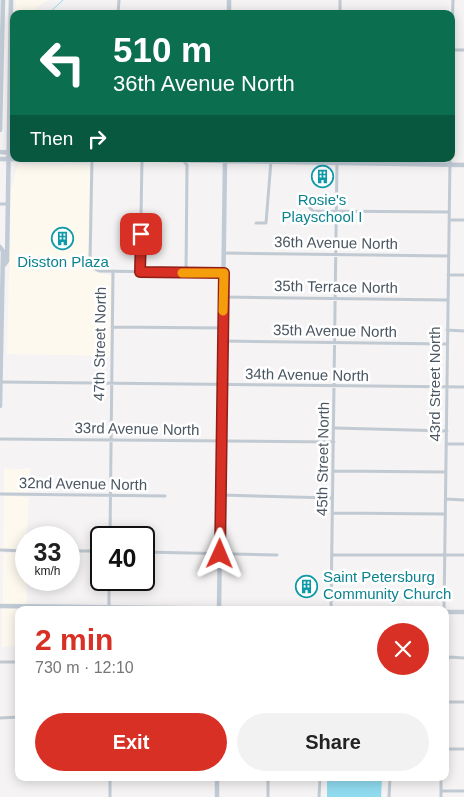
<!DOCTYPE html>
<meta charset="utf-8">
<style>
:root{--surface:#fff;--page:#f2f2f2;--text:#222;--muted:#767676;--accent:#d93025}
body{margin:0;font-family:Helvetica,sans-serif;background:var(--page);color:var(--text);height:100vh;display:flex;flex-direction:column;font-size:19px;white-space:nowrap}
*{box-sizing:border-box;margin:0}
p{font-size:16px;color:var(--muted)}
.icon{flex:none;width:28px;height:28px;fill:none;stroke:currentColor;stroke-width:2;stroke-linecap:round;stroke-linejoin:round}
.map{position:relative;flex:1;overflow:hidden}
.details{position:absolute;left:15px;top:606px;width:434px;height:175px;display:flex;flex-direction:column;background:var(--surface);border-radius:10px;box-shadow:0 2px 12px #0003}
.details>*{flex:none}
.top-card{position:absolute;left:10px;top:10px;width:445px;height:152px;border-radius:10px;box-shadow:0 2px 12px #0003;background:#0b6e4f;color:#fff;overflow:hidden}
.speed{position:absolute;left:15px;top:526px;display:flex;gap:10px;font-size:25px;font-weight:700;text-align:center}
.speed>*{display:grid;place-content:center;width:65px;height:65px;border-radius:50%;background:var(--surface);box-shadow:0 2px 12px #0003;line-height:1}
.speed small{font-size:12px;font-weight:400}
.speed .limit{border:2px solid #111;border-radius:8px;background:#fff;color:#111}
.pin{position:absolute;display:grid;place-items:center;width:42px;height:42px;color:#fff;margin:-21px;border-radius:10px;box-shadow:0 2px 8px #0006}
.me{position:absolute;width:55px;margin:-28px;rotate:1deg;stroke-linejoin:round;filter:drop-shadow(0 0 4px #0008)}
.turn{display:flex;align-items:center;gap:18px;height:105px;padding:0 20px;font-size:22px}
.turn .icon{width:65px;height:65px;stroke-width:2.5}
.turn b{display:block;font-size:35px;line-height:42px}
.then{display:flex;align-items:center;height:48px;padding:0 20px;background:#0003;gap:10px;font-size:19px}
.round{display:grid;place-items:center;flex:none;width:52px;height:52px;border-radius:26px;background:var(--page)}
.summary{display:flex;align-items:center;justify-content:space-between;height:85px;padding:0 20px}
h1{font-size:30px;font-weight:800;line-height:38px;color:var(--accent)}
.primary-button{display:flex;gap:10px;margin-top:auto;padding:10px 20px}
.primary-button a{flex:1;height:58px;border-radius:30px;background:var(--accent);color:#fff;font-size:20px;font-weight:800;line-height:58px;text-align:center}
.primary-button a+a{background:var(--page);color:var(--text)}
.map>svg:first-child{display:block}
.commercial{fill:#fdf9ef}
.water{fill:#90daee}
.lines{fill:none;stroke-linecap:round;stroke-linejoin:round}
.stream{stroke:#90daee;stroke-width:1}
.street{stroke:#c1cad2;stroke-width:3}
.secondary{stroke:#c1cbd6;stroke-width:4.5}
.route-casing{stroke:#8d1f18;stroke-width:12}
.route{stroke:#d93025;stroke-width:9}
.slow{stroke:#f59e0b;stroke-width:9}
.labels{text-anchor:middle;stroke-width:5;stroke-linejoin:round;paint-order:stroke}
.culture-label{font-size:15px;fill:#0d838f;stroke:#fff}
.street-label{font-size:15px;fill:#4a5661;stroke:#fff}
</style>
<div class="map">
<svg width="464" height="797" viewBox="0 0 464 797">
<rect width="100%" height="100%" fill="#f5f3f3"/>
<path class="commercial" d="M16 0H48L36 8V14H16Z
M18 164 90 165 88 261 92 270 99 273 111 275 110 356 7 354 11 189Z
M4 468 14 470 30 468 29 492H4Z
M4 496 29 497 26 549 3 548Z
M3 553H26L27 604H3Z
M2 608H27L26 610H19V645L2 647Z"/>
<path class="water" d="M327 778H382L381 797H327Z"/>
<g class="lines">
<path class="stream" d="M48 14 63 0"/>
<path class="street" d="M118 14 119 0
M340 14V0
M452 50H464
M451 76 453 0
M92 159 90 261 93 268 99 271 224 273
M183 160 187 165 186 273
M0 204H7
M307 205 313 211 448 212
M449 220H464
M256 223H266L271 161
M224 253 448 256
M140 272 142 159
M448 275H464
M224 297 447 300
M112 327 223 328
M447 330 464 331
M223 341 447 344
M0 382 464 387
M335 428 447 431
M0 439 334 442
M446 444H464
M333 471 446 472
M0 494 165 496
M221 495 332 498
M446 499 464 500
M333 513 445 514
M110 538 113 271
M0 550 26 551
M69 551H101
M144 552 277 555
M332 555H464
M109 610V580
M331 610 337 159
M444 610 450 159
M0 662H19
M445 665 449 657 464 658
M445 702H464
M0 718 19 717
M445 749H464
M441 791H464
M110 797V778
M268 797V778
M319 797 320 778
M389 797 390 778
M441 797V778"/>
<path class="secondary" d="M229 14V0
M0 130 3 0
M0 152 14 153
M0 159 86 160 92 159
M110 159 464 165
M0 247 3 251 0 406
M3 266 7 261 11 0
M0 606 340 610
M219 610 225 159
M445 612H464
M217 797V778"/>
</g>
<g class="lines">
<defs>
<path id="route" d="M141 234 140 272 224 273 220 554"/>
</defs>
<use href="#route" class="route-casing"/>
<use href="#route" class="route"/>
<path class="slow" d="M182 273H224L223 311"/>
</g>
<defs>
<symbol id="building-ring" viewBox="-11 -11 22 22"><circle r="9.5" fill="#fff" stroke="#0f9aa8" stroke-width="1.5"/><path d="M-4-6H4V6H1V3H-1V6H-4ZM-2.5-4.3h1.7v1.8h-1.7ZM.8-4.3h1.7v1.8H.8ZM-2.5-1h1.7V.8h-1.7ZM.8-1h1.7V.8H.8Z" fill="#0f9aa8"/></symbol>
</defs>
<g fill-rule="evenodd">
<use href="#building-ring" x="310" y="164" width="25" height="25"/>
<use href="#building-ring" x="50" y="226" width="25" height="25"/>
<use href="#building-ring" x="294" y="574" width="25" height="25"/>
</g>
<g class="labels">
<g class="culture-label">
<text x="322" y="205">Rosie's<tspan x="322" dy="17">Playschool I</tspan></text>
<text x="63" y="267">Disston Plaza</text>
<text x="323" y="582" text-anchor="start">Saint Petersburg<tspan x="323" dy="17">Community Church</tspan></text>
</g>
<g class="street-label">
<text transform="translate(336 243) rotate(1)" y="5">36th Avenue North</text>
<text transform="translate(336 287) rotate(1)" y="5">35th Terrace North</text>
<text transform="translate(335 331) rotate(1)" y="5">35th Avenue North</text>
<text transform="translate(100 344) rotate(-89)" y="5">47th Street North</text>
<text transform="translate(307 375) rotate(1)" y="5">34th Avenue North</text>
<text transform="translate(435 384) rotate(-90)" y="5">43rd Street North</text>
<text transform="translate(137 429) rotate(1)" y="5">33rd Avenue North</text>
<text transform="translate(323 459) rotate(-89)" y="5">45th Street North</text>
<text transform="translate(83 484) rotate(1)" y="5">32nd Avenue North</text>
</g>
</g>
</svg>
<div class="speed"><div>33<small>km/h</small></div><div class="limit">40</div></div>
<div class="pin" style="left:141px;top:234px;background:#d93025"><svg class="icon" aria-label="arrive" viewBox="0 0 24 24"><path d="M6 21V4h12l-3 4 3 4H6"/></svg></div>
<svg class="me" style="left:220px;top:554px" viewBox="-20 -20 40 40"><path d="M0-17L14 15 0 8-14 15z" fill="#d93025" stroke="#fff" stroke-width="4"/></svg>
<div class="top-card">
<div class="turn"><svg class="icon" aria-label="left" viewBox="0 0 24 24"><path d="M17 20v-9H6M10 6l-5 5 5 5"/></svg><div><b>510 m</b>36th Avenue North</div></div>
<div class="then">Then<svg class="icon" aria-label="right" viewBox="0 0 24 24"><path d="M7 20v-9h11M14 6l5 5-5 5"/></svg></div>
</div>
<section class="details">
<div class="summary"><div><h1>2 min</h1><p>730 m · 12:10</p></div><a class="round" style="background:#d93025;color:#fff"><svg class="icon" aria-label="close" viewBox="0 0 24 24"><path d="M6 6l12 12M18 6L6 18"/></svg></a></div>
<div class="primary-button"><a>Exit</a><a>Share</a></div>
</section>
</div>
